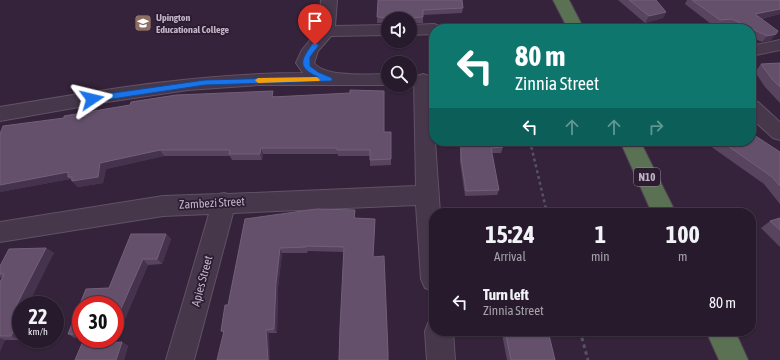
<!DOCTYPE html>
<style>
:root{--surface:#271a2c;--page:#332738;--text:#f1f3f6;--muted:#a4a1a9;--line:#433848}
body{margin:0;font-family:"Asap Condensed",sans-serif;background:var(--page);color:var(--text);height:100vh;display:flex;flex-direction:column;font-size:15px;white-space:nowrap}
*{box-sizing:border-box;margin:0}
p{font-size:13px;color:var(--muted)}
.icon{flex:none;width:22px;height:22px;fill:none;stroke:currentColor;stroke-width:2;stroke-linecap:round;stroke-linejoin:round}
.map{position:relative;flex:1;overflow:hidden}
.sheet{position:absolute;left:429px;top:208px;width:327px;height:128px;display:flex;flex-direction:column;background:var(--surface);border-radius:16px;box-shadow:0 1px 3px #0004,0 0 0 1px var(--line)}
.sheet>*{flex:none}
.hud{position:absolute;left:429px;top:24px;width:327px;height:122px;border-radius:16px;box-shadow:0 1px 3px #0004,0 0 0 1px var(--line);background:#0f766e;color:#fff;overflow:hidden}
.controls{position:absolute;left:381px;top:12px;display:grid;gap:8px}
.controls a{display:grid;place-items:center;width:36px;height:36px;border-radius:50%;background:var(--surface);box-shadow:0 1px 3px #0004,0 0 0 1px var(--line);font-size:20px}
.speed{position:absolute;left:12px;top:296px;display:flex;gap:8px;font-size:20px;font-weight:700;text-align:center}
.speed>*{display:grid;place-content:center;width:52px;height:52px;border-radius:50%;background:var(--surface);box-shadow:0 1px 3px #0004,0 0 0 1px var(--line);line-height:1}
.speed small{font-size:10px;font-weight:400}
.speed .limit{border:6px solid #d22;background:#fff;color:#111}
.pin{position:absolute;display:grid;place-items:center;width:34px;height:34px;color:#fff;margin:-41px -17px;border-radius:50% 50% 50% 0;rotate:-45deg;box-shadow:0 0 4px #0007}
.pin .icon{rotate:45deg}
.me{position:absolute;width:44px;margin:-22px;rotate:80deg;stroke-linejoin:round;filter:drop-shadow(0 0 3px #0008)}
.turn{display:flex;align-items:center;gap:14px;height:84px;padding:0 20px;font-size:18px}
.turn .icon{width:52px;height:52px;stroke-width:2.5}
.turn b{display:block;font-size:28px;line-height:34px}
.lanes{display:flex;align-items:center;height:38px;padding:0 20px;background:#0003;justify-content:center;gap:20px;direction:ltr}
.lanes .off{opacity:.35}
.eta{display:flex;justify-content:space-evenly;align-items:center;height:68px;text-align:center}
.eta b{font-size:24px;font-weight:700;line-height:28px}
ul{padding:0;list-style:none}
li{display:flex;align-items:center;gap:12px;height:52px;padding:0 20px}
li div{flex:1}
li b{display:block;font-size:15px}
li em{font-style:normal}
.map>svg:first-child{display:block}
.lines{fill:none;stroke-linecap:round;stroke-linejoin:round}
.minor-casing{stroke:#615266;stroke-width:2}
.highway-casing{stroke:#4e3f53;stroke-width:2}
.path-far1{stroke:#575166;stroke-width:2.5;stroke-dasharray:3 3;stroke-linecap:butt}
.path{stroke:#575166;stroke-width:3;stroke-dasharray:3.5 3.5;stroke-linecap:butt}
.minor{fill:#46374b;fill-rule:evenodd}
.highway{fill:#5b7154;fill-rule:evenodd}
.wall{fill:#594460}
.shaded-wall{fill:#45324c}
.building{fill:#64506b;stroke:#735f79}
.route{fill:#1a73e8;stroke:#114b97}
.slow{fill:#f59e0b}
.labels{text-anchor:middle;stroke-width:3.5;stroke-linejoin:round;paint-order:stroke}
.far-poi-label{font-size:10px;font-weight:bold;fill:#c2b2c7;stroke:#2b1c30;text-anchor:start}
.shield{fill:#2b1c30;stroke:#95859a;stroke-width:1}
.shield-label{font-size:11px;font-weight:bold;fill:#c2b2c7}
.street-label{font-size:12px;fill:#c2b2c7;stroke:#2b1c30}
</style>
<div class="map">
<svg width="780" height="360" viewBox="0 0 780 360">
<rect width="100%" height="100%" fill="#34233a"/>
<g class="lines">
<defs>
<path id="minor" d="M321 0H337L335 26 388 25V35L331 36 318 51 314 63C326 78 370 74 388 74V85H392H258L188 90 107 102 0 121V107C101 90 200 73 303 73L296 63 302 50 318 30Z
M434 24 440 26 442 29H434V34L410 35V25Z
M460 24 494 26 496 29H452L454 26Z
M780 40V50L751 56V46Z
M423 74 429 76 432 80 434 141H435L440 213H434V291L425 288 421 279 416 205 233 213 194 360H166L209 214 163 216 0 242V222L163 196 219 194 224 193 228 194 416 186 414 80 417 76Z
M751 100 758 102 780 122V140L773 138 751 118Z
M434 319V331H453L455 360H427L425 331 429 321Z"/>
<path id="highway" d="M553 0H569L584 29H568Z
M620 141H640L676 213H652Z
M706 331H735L748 360H719Z"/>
</defs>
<use href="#minor" class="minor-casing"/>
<use href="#highway" class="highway-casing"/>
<path class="path-far1" d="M530 141 547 213"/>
<path class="path" d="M580 331 588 360"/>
<use href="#minor" class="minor"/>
<use href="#highway" class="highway"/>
</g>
<path class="wall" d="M378 0 463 8 462 13 423 15V23H410V19H388V23H377Z
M618 0H656L666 12 663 18 645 23Z
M687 0H780V14L761 19 776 34 771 40 762 42 751 37V29H735L727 25 715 27 685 4Z
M780 63V103L765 87 755 72 761 64Z
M274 96 384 132H391V165L370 166V156H338V154H263L262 160H232L230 156H164L106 169 103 183 78 187 70 179 0 192V134Z
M460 141H501L503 147 501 153H492L499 190 497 195 465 196 460 162Z
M703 141H751L780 152V204L764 184Z
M355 210V218L375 219V224L373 257 388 352 344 252 308 251 307 253H282L278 288 277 333H224L221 331 228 305 245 219Z
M780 218V247L761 228 770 221Z
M131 234H166L171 239 162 264 148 265 115 342H122L128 346 124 360H75L84 339H115V305H81V338H75L68 334 86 289 109 288Z
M46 248 54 253 21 305V338L20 340H5L0 351V282L2 278 0 277V266Z
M504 331H548L555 360H507L502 334Z"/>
<path class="shaded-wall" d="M780 9V14L750 21 755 14Z
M666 12 663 18 645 23 649 16Z
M776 34 771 40 762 42 767 36Z
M261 148 263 154 262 160 260 154Z
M160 150 164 156 106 169 103 183 78 187 72 181 100 163Z
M68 172 72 177H68L70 179 0 192V185Z
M375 219V224L373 262V257Z
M166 234 171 239 162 264 157 259Z
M46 248 54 253 28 305H21V309L16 306Z
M280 248 282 253 278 288 277 333 274 329 276 283Z
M143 259 148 265 113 346 106 343 108 339H115V322Z
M21 317V338L20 340 11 336Z
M266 330 269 334 270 360H268Z
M0 338 5 340 0 351Z
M122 342 128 346 124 360H116Z"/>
<path class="building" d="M378 0H462L463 8 423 10V17L409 18 407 19H403L377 17Z
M629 0H656L666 12 649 16Z
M692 0H780V9L755 14 778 31 776 34 767 36 732 19 720 20Z
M780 63V87L772 79 761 64Z
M350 90 384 91V132H391V159L370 160V150H337V148H261L260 154H229L230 150H160L100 163 98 177 72 181V177H68V172L0 185V134L3 126 64 118V116L130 105 131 102 176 95 273 91 272 97 350 93Z
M751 133 780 152V186L772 177 721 141H751Z
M461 141H501L503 147 491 148 499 190 466 191 461 157Z
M317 209 355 210 354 218 375 219 373 257 384 256 388 352V360H339L340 328 344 247 306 246V247L280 248 276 283 274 329 266 330 268 360H217L224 331H221L225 305H228L245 219Z
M780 218V230L770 221Z
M131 234H166L157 259H143L115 322V305H81V334H68L86 289 109 288Z
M46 248 16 306H21V317L11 336H0V282L4 274H0V266L9 249Z
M505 331H548L555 360H511Z
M84 339H108L106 343 122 342 116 360H75Z"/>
<path class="route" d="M313 43H315L319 45 310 57V66L318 72 332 78V81L205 85 92 102 88 99 92 96 205 80 318 77C296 67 301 60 313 43Z"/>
<path class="slow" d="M317 77 320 80 319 81 258 83 255 80 258 78Z"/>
<defs>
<symbol id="university-square" viewBox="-11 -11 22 22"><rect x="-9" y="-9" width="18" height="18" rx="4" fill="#8d6e63" stroke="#2b1c30"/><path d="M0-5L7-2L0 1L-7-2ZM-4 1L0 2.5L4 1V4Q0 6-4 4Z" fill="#fff"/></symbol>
</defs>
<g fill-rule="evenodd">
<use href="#university-square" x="133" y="13" width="20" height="20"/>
</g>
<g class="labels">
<g class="far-poi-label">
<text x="156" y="21">Upington<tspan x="156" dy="12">Educational College</tspan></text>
</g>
<rect class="shield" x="634" y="168" width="26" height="18" rx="3"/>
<g class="shield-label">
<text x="647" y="181">N10</text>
</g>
<g class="street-label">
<text transform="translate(212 203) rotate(-3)" y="4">Zambezi Street</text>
<text transform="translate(202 281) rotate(-75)" y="4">Apies Street</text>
</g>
</g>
</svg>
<div class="controls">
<a><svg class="icon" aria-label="sound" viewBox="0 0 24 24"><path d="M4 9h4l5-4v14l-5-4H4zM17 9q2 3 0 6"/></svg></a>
<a><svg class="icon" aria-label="search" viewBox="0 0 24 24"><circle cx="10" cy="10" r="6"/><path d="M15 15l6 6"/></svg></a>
</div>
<div class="speed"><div>22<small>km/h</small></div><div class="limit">30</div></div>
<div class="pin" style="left:315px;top:45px;background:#d93025"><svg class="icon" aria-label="arrive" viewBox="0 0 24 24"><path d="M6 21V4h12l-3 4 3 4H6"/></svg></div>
<svg class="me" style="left:92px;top:99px" viewBox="-20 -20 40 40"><path d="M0-17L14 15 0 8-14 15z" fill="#1a73e8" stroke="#fff" stroke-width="4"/></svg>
<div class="hud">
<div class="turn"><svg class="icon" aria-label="left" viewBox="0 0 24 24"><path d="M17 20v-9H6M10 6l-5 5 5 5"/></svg><div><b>80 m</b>Zinnia Street</div></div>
<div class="lanes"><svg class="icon" aria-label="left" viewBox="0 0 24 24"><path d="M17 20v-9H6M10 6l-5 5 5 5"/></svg><svg class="icon off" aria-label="ahead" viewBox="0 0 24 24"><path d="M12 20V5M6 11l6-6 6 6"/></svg><svg class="icon off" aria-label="ahead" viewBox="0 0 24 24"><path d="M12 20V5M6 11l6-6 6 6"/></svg><svg class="icon off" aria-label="right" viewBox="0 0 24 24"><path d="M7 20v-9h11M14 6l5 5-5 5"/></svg></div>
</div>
<section class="sheet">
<div class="eta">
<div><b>15:24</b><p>Arrival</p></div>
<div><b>1</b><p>min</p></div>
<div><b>100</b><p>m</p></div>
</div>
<ul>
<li><svg class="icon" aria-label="left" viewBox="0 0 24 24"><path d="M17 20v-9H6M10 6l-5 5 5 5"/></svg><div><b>Turn left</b><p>Zinnia Street</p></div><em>80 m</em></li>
</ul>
</section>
</div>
